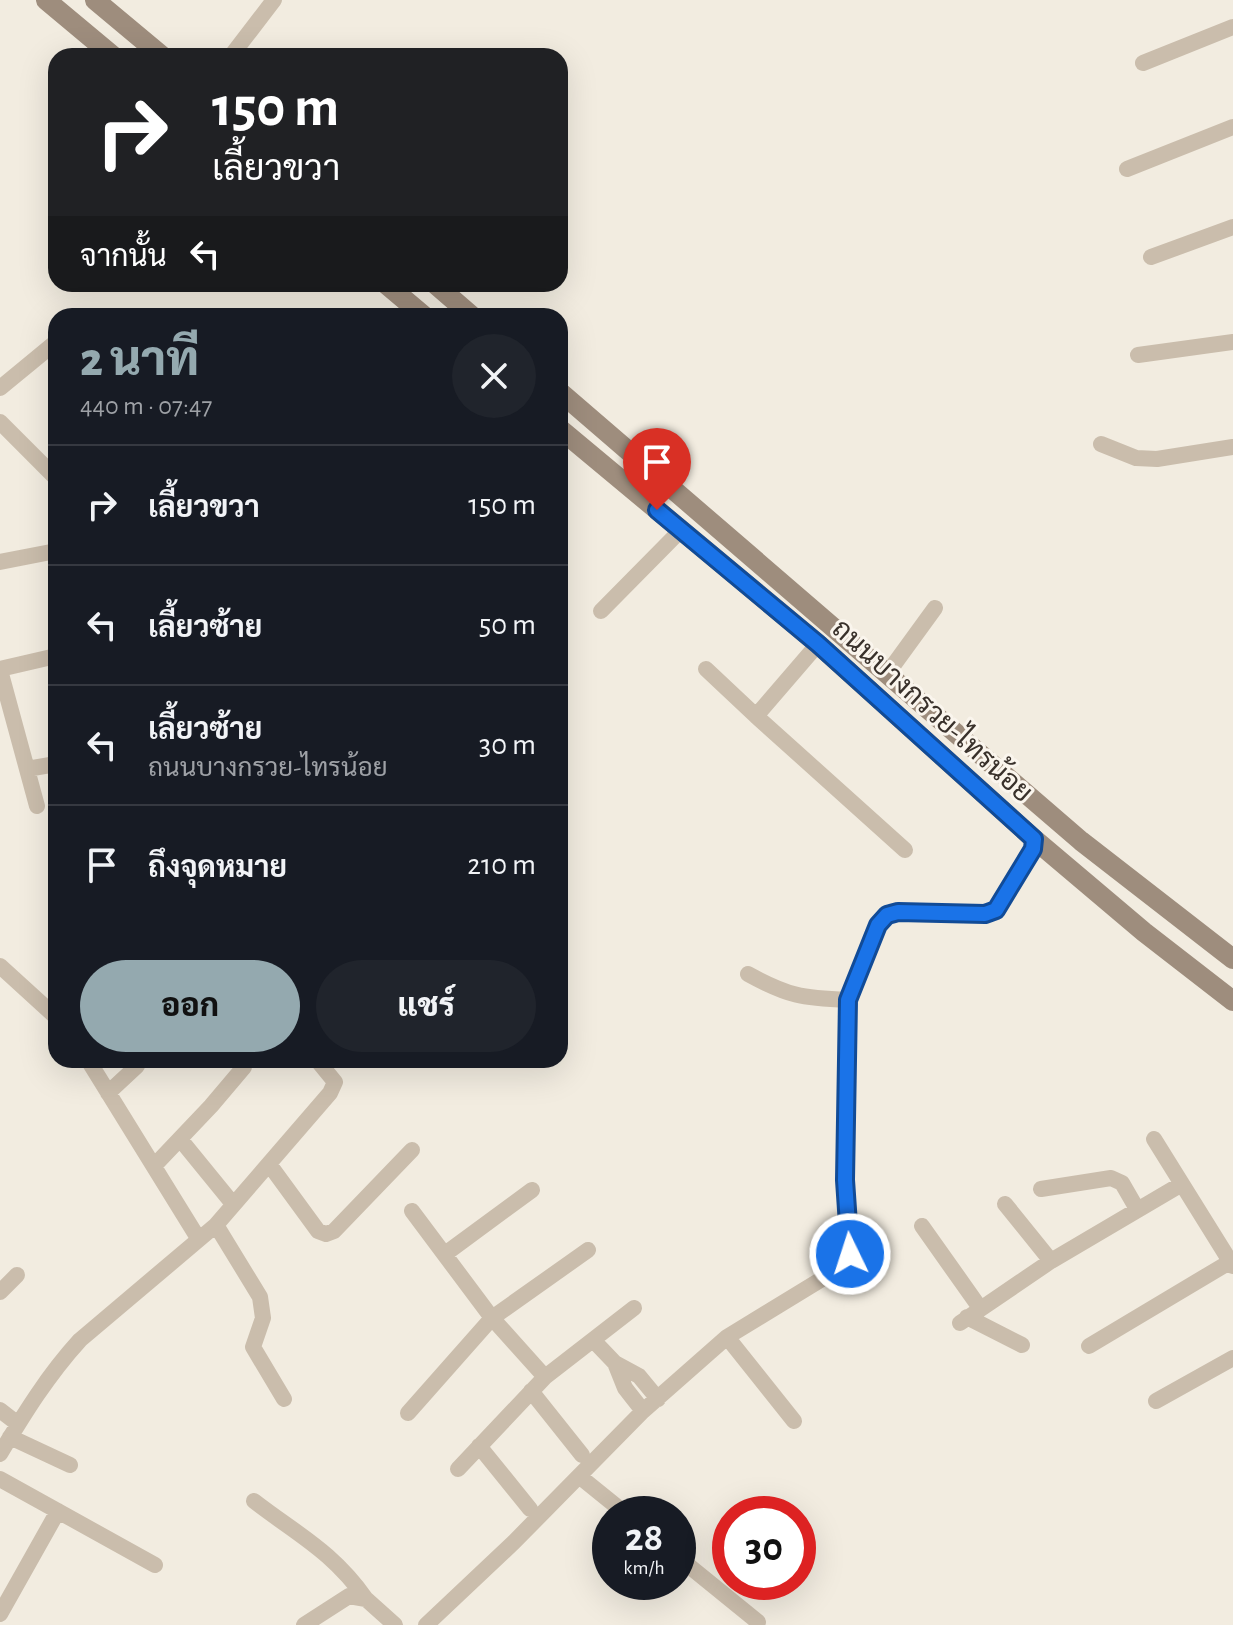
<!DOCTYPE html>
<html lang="th">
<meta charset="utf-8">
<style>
:root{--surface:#171b24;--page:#20242c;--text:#f1f3f6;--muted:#9ea1a6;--line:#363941;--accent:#94a9af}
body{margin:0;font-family:"Alegreya Sans",Sarabun,sans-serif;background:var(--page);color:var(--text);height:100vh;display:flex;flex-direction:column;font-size:30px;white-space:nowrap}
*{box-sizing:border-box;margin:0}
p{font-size:26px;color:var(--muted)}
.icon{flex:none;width:44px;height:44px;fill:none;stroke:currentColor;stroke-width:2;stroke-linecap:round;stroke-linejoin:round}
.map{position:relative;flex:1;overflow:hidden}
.drawer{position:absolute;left:48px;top:308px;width:520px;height:760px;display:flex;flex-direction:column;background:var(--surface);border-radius:24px;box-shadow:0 8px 32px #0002}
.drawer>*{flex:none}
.top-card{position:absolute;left:48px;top:48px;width:520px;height:244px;border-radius:24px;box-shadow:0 8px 32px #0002;background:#202124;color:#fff;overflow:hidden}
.speed{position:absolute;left:592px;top:1496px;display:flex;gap:16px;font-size:40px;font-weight:700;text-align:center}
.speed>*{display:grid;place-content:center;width:104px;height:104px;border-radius:50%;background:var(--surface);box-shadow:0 8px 32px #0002;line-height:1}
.speed small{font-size:20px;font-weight:400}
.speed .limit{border:12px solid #d22;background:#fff;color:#111}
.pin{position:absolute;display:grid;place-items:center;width:68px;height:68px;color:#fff;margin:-82px -34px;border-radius:50% 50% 50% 0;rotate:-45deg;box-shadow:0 0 8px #0007}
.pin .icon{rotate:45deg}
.me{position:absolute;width:88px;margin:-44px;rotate:356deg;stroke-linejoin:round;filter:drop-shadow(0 0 6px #0008)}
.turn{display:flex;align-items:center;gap:28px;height:168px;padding:0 32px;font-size:36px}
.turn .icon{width:104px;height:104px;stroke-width:2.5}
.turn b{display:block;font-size:56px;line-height:68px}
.then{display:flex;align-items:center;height:76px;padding:0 32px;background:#0003;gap:16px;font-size:30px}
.round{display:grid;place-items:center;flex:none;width:84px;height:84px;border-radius:42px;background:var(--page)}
.overview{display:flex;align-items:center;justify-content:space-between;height:136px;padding:0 32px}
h1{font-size:48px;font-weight:800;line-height:60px;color:var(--accent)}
.cta{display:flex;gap:16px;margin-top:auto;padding:16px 32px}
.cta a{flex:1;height:92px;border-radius:48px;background:var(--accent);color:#111;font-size:32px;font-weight:800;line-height:92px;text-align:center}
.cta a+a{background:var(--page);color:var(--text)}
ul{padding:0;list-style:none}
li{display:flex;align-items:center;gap:24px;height:120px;padding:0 32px;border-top:2px solid var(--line)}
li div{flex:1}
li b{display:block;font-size:30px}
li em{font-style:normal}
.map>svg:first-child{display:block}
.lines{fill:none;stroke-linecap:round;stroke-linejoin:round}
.street{stroke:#cabdac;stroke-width:16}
.secondary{stroke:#9e8d7d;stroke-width:20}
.route-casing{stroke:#114b97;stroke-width:20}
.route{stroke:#1a73e8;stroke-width:14}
.labels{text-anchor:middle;stroke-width:6;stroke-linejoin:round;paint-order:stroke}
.street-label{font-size:28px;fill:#39312b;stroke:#faf5ed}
</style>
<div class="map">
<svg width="1233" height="1625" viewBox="0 0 1233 1625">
<rect width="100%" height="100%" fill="#f2ece0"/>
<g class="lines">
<path class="street" d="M231 56 274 0
M1143 63 1233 27
M1127 169 1233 127
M1151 257 1233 227
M1138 355 1233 342
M0 388 56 342
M0 422 56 478
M1101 444 1136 458 1157 459 1233 447
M0 562 56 551
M601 611 681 530
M818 644 756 716 905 850
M0 669 56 656
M706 669 756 716
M0 670 37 806
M887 674 935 608
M27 769 56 764
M0 966 56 1017
M748 974C788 996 802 998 848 1000
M88 1060 198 1238
M108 1093 137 1066
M180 1139 233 1204
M1154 1139 1233 1266
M269 1164 318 1231 326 1234 334 1231 412 1150
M154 1166 211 1106 244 1067
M1041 1189 1111 1178 1122 1183 1137 1209
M1005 1204 1051 1261
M412 1211 492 1318 545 1377
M216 1225 260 1297 263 1318 253 1347 284 1399
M922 1226 980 1308
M445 1254 532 1190
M0 1292 17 1275
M967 1317 1022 1345
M960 1323 1051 1261 1180 1185
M727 1337 794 1421
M593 1340 615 1363 625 1388 643 1411
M1089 1346 1233 1260
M615 1363 639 1376 658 1399
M531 1391 582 1455
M1156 1401 1233 1358
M0 1410 18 1424
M408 1413 492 1318 588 1250
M10 1437 70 1465
M479 1446 530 1509
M0 1454C24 1414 48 1375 80 1340L216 1225 330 1093 335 1082 317 1060
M458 1469 545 1377 634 1308
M579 1476 626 1514
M0 1479 155 1565
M254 1501C298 1535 332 1551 366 1599
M678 1557 758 1622
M0 1614 58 1511
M304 1625 349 1596 366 1599 395 1625
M426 1625 514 1542 643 1411 727 1337 845 1265 850 1254 845 1180 848 1000 878 925 887 915 898 912 985 914 996 910 1033 849 1034 839"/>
<path class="secondary" d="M46 0 113 56
M95 0 162 56
M386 284 424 316
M435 284 472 316
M560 392 1081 841 1233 959
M560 429 818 644 1034 839 1144 932 1233 1001"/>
</g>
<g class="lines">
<defs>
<path id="route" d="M657 510 818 644 1034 839 1033 849 996 910 985 914 898 912 887 915 878 925 848 1000 845 1180 850 1254"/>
</defs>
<use href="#route" class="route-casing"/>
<use href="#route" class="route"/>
</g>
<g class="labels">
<g class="street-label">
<text transform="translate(933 710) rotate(42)" y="10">ถนนบางกรวย-ไทรน้อย</text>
</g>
</g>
</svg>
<div class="speed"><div>28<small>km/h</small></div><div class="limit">30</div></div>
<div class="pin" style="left:657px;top:510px;background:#d93025"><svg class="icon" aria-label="arrive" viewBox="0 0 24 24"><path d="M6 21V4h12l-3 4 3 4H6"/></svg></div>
<svg class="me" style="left:850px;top:1254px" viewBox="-20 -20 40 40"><circle r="17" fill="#1a73e8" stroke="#fff" stroke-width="3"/><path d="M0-11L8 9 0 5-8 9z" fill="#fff"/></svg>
<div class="top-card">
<div class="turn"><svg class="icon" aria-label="right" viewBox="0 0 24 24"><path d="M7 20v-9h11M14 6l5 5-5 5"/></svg><div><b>150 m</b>เลี้ยวขวา</div></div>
<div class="then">จากนั้น<svg class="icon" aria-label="left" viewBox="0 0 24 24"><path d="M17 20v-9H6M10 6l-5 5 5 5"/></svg></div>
</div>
<section class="drawer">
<div class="overview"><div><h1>2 นาที</h1><p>440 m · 07:47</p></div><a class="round"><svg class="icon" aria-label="close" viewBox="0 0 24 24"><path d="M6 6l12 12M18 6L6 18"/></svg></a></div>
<ul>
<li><svg class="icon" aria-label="right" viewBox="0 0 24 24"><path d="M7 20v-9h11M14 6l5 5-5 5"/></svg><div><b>เลี้ยวขวา</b></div><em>150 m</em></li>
<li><svg class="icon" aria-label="left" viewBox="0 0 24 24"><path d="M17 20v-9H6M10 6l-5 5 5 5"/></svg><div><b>เลี้ยวซ้าย</b></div><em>50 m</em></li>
<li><svg class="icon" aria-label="left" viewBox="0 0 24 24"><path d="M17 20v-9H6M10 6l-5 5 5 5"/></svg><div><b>เลี้ยวซ้าย</b><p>ถนนบางกรวย-ไทรน้อย</p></div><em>30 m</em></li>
<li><svg class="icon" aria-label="arrive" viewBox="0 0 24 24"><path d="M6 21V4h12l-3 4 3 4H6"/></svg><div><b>ถึงจุดหมาย</b></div><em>210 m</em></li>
</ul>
<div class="cta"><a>ออก</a><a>แชร์</a></div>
</section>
</div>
